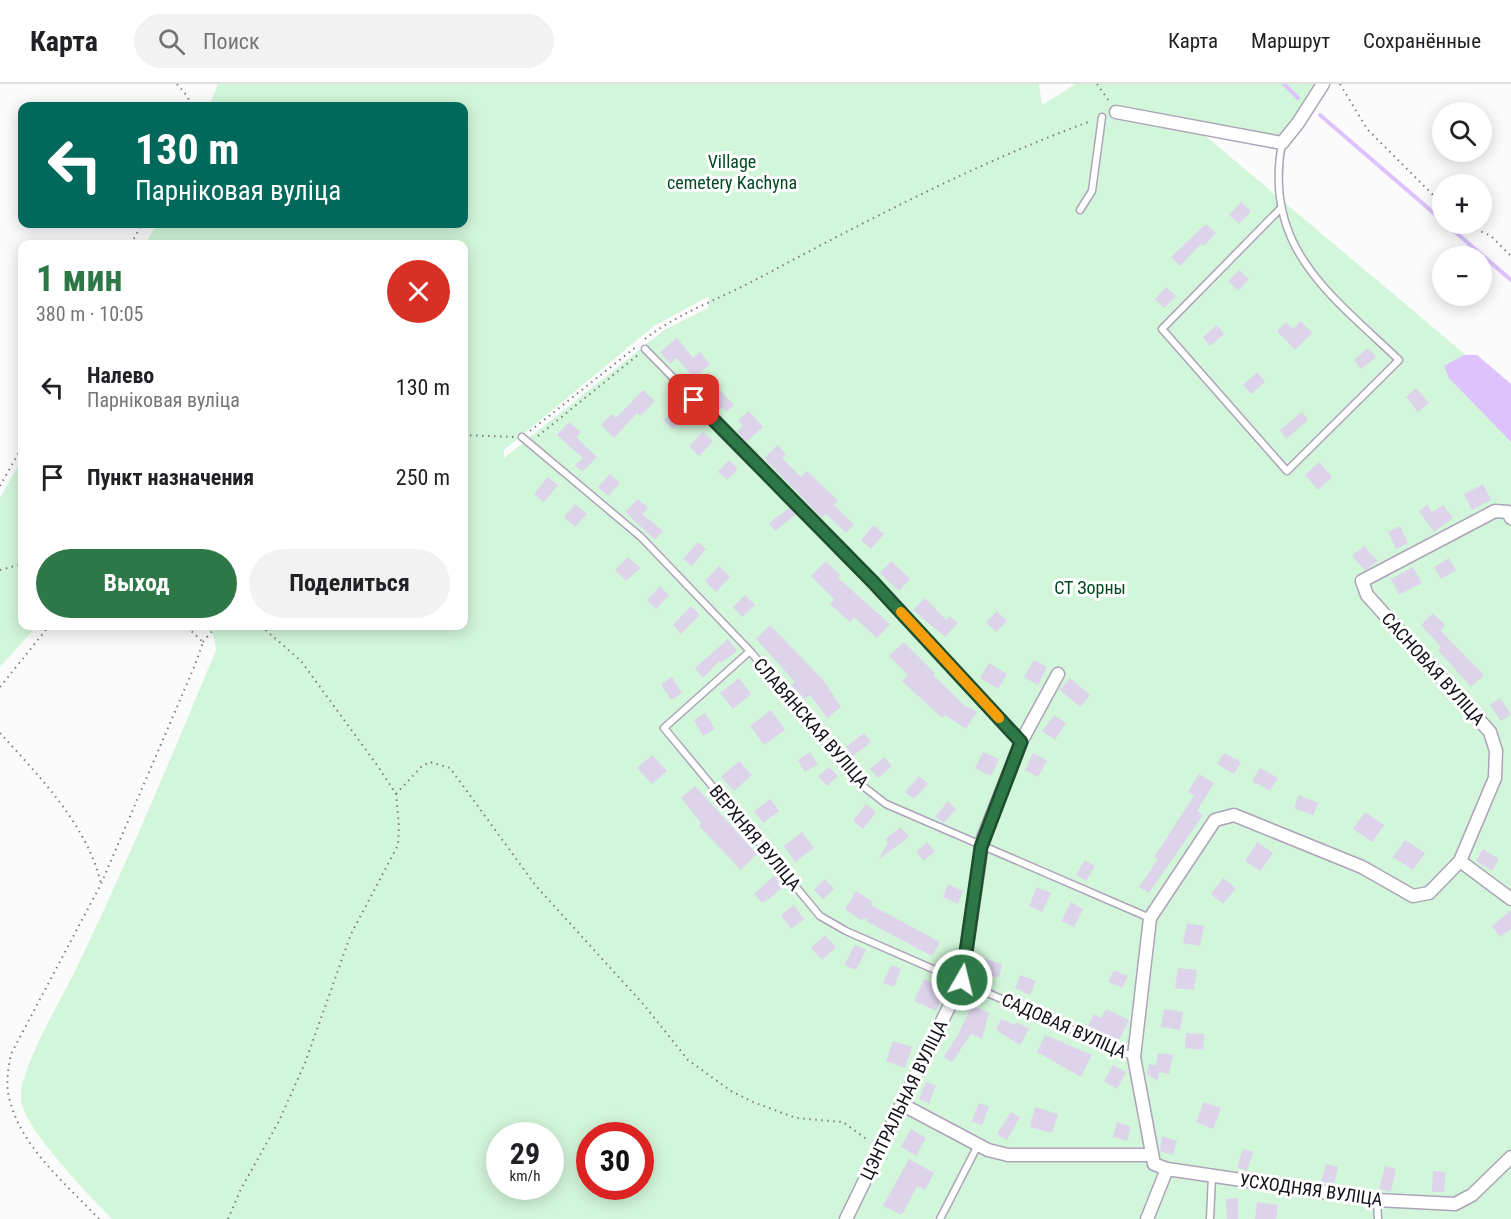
<!DOCTYPE html>
<html lang="ru">
<meta charset="utf-8">
<style>
:root{--surface:#fff;--page:#f2f2f2;--text:#202124;--muted:#757577;--line:#e0e0e0;--accent:#2d7846}
body{margin:0;font-family:"Roboto Condensed",sans-serif;background:var(--page);color:var(--text);height:100vh;display:flex;flex-direction:column;font-size:22px;white-space:nowrap}
*{box-sizing:border-box;margin:0}
p{font-size:20px;color:var(--muted)}
.icon{flex:none;width:33px;height:33px;fill:none;stroke:currentColor;stroke-width:2;stroke-linecap:round;stroke-linejoin:round}
.map{position:relative;flex:1;overflow:hidden}
.details{position:absolute;left:18px;top:156px;width:450px;height:390px;display:flex;flex-direction:column;background:var(--surface);border-radius:12px;box-shadow:0 3px 15px #0003}
.details>*{flex:none}
.banner{position:absolute;left:18px;top:18px;width:450px;height:126px;border-radius:12px;box-shadow:0 3px 15px #0003;background:#00695c;color:#fff;overflow:hidden}
.fabs{position:absolute;left:1432px;top:18px;display:grid;gap:12px}
.fabs a{display:grid;place-items:center;width:60px;height:60px;border-radius:50%;background:var(--surface);box-shadow:0 3px 15px #0003;font-size:30px}
.speed{position:absolute;left:486px;top:1038px;display:flex;gap:12px;font-size:30px;font-weight:700;text-align:center}
.speed>*{display:grid;place-content:center;width:78px;height:78px;border-radius:50%;background:var(--surface);box-shadow:0 3px 15px #0003;line-height:1}
.speed small{font-size:15px;font-weight:400}
.speed .limit{border:9px solid #d22;background:#fff;color:#111}
.pin{position:absolute;display:grid;place-items:center;width:51px;height:51px;color:#fff;margin:-26px;border-radius:12px;box-shadow:0 3px 9px #0006}
.me{position:absolute;width:66px;margin:-33px;rotate:8deg;stroke-linejoin:round;filter:drop-shadow(0 0 4px #0008)}
.turn{display:flex;align-items:center;gap:21px;height:126px;padding:0 18px;font-size:27px}
.turn .icon{width:78px;height:78px;stroke-width:2.5}
.turn b{display:block;font-size:42px;line-height:51px}
.round{display:grid;place-items:center;flex:none;width:63px;height:63px;border-radius:32px;background:var(--page)}
.head{display:flex;align-items:center;justify-content:space-between;height:102px;padding:0 18px}
h1{font-size:36px;font-weight:700;line-height:45px;color:var(--accent)}
.primary-button{display:flex;gap:12px;margin-top:auto;padding:12px 18px}
.primary-button a{flex:1;height:69px;border-radius:36px;background:var(--accent);color:#fff;font-size:24px;font-weight:700;line-height:69px;text-align:center}
.primary-button a+a{background:var(--page);color:var(--text)}
ul{padding:0;list-style:none}
li{display:flex;align-items:center;gap:18px;height:90px;padding:0 18px}
li div{flex:1}
li b{display:block;font-size:22px}
li em{font-style:normal}
header{display:flex;align-items:center;gap:36px;box-sizing:border-box;height:84px;padding:0 30px;background:var(--surface);border-bottom:2px solid var(--line)}
header strong{font-size:28px}
nav{display:flex;gap:33px;margin-inline-start:auto;font-size:21px}
.search{width:420px;height:54px;background:var(--page);display:flex;align-items:center;gap:15px;box-sizing:border-box;padding:0 21px;border-radius:33px;color:var(--muted);font-size:22px}
.map>svg:first-child{display:block}
.green{fill:#d2f6da;fill-rule:evenodd}
.water{fill:#ddc2fe}
.lines{fill:none;stroke-linecap:round;stroke-linejoin:round}
.stream{stroke:#ddc2fe;stroke-width:4}
.building{fill:#ddd3eb}
.lane-casing{stroke:#ada3ba;stroke-width:9}
.street-casing{stroke:#ada3ba;stroke-width:15}
.path{stroke:#807e83;stroke-width:2;stroke-dasharray:1.5 4.5;stroke-linecap:butt}
.lane{stroke:#fff;stroke-width:6}
.street{stroke:#fff;stroke-width:12}
.route-casing{stroke:#1d4e2e;stroke-width:15}
.route{stroke:#2d7846;stroke-width:10}
.slow{stroke:#f59e0b;stroke-width:10}
.labels{text-anchor:middle;stroke-width:6;stroke-linejoin:round;paint-order:stroke}
.park-label{font-size:18px;fill:#014921;stroke:#fff}
.street-label{font-size:18px;fill:#131018;stroke:#fff}
</style>
<header>
<strong>Карта</strong>
<div class="search"><svg class="icon" aria-label="search" viewBox="0 0 24 24"><circle cx="10" cy="10" r="6"/><path d="M15 15l6 6"/></svg>Поиск</div>
<nav><a>Карта</a><a>Маршрут</a><a>Сохранённые</a></nav>
</header>
<div class="map">
<svg width="1511" height="1135" viewBox="0 0 1511 1135">
<rect width="100%" height="100%" fill="#fbfbfb"/>
<path class="green" d="M218 0H1039L1042 21 1076 0H1323L1282 59 1196 44 1511 309V1135H112C91 1113 24 1045 21 1016 18 986 63 913 77 883 127 779 172 672 216 566 215 554 214 547 203 542H464V160H145L157 140H464V22H209ZM709 212 708 224 664 246 504 374V366L654 242ZM500 1052H550V1102H500ZM590 1052H640V1102H590Z
M22 375V542H37L0 583V414Z"/>
<path class="water" d="M1464 271H1477L1511 300V358L1449 294 1444 282Z"/>
<g class="lines">
<path class="stream" d="M1284 0 1298 14
M1320 31 1443 137
M1446 140 1511 196"/>
</g>
<path class="building" d="M1241 118 1251 127 1239 140 1229 131Z
M1206 140 1216 149 1204 162 1201 160 1180 182 1171 173Z
M1239 186 1249 195 1238 207 1228 197Z
M1166 203 1176 212 1164 224 1155 215Z
M1301 237 1312 249 1295 266 1277 247 1286 238 1293 245Z
M1217 241 1224 250 1210 262 1203 253Z
M677 254 693 274 700 268 710 280 694 294 677 274 670 280 660 268Z
M1368 264 1376 273 1361 285 1354 276Z
M1257 288 1265 298 1251 310 1243 301Z
M1416 304 1429 319 1418 328 1406 313Z
M643 306 655 317 640 332 637 329 614 354 601 341 611 330 616 334Z
M720 306 734 321 726 328 722 323 715 329 706 319Z
M676 324 685 333 673 345 664 336Z
M749 327 763 343 746 358 737 347 743 342 738 336Z
M1302 328 1308 336 1286 355 1280 346Z
M569 338 581 348 576 353 597 373 582 388 575 381 583 374 557 351Z
M703 348 713 357 699 372 689 362Z
M778 361 786 371 782 374 801 393 807 387 838 417 834 421 854 441 846 449 826 430 822 434 764 374Z
M729 376 738 385 727 396 718 388Z
M1319 378 1332 393 1318 406 1305 391Z
M610 390 620 399 608 412 598 403Z
M548 393 558 401 544 418 534 410Z
M1483 400 1491 416 1472 426 1464 410Z
M638 415 648 424 642 430 663 447 655 456 625 428Z
M575 420 587 430 575 443 564 433Z
M1427 421 1432 428 1443 421 1453 434 1434 448 1419 427Z
M792 422 798 429 775 447 769 439Z
M874 441 884 450 871 465 861 456Z
M1400 442 1408 459 1396 465 1388 448Z
M698 458 706 465 692 482 683 475Z
M1364 462 1378 477 1365 486 1352 472Z
M628 473 640 484 626 497 615 486Z
M1449 474 1456 486 1441 495 1434 483Z
M826 477 840 491 838 494 890 540 877 554 854 533 850 538 830 520 834 515 811 492Z
M891 477 910 495 899 507 880 489Z
M719 482 730 493 716 508 705 497Z
M1413 483 1422 499 1399 511 1391 495Z
M660 502 669 511 656 525 647 516Z
M745 511 755 521 742 533 733 523Z
M925 514 946 536 950 532 958 539 945 553 913 526Z
M691 522 700 531 681 550 673 541Z
M997 527 1007 537 996 548 986 538Z
M1433 529 1445 541 1440 546 1484 591 1471 603 1438 566 1441 563 1421 541Z
M770 541 824 597 841 623 827 634 810 611 805 615 791 601 795 598 756 555Z
M728 555 737 567 721 579 719 577 703 594 695 584Z
M904 558 935 589 933 591 964 621 977 628 966 645 945 631 942 634 902 597 908 591 889 572Z
M1034 576 1047 583 1038 601 1024 593Z
M989 579 1007 590 998 605 980 594Z
M672 593 682 609 671 616 661 600Z
M739 594 751 610 733 625 720 609Z
M1070 594 1090 611 1080 623 1060 606Z
M1500 614 1511 630 1501 637 1490 621Z
M771 626 785 646 764 661 750 642Z
M705 629 715 645 703 652 694 636Z
M1054 631 1066 639 1055 656 1042 647Z
M864 649 871 658 853 672 846 663Z
M810 668 818 680 805 688 798 676Z
M983 668 999 675 991 692 975 684Z
M1033 669 1047 676 1038 693 1025 686Z
M1224 669 1241 678 1234 690 1217 680Z
M652 671 667 687 652 700 637 684Z
M884 673 892 682 878 694 870 685Z
M739 677 752 691 734 707 721 693Z
M829 683 838 692 827 702 818 692Z
M1260 684 1278 694 1270 707 1252 697Z
M1199 690 1214 699 1197 727 1203 731 1149 809 1139 803 1158 775 1154 773 1194 712 1188 708Z
M919 692 928 700 914 715 905 708Z
M695 702 757 770 741 786 699 742 701 739 681 714Z
M1299 711 1318 719 1313 731 1294 724Z
M770 715 779 727 763 739 754 727Z
M948 717 956 725 944 739 935 733Z
M866 720 876 728 863 745 853 737Z
M1365 728 1384 741 1372 758 1353 745Z
M901 743 909 753 879 775 888 758 885 755Z
M802 748 814 764 795 778 784 762Z
M1405 756 1425 769 1413 786 1393 773Z
M927 758 935 767 924 777 916 768Z
M1257 758 1273 769 1260 787 1245 777Z
M1483 765 1499 775 1492 787 1476 777Z
M1085 776 1095 782 1086 797 1076 791Z
M774 792 783 803 765 818H761L754 810Z
M1223 794 1236 804 1223 820 1211 810Z
M825 795 834 805 823 815 814 806Z
M948 800 963 807 958 820 943 813Z
M1037 803 1051 809 1042 828 1029 822Z
M856 807 873 818 871 821 940 858 932 872 866 837 868 834 861 836 845 825Z
M1071 818 1083 825 1074 843 1061 837Z
M794 821 804 835 791 845 781 831Z
M1511 826V845L1500 853 1492 842Z
M1187 839 1204 842 1200 862 1183 859Z
M825 851 836 863 822 876 811 864Z
M855 861 866 866 856 886 844 881Z
M976 872 1002 880 999 894 972 886Z
M891 881 901 885 894 903 883 899Z
M1178 884 1197 886 1194 906 1175 904Z
M1114 886 1128 892 1122 904 1108 898Z
M1020 891 1036 897 1030 911 1015 904Z
M924 895 945 905 936 927 914 917Z
M972 921 989 929 982 955 971 950 952 978 944 973 958 951Z
M1106 925 1129 936 1118 958 1088 942 1094 930 1101 934Z
M1164 925 1183 928 1180 946 1161 943Z
M1001 935 1015 941 1017 938 1029 945 1020 961 996 946Z
M1186 949 1204 950 1203 966 1185 964Z
M1045 951 1092 971 1081 993 1037 968Z
M893 957 912 963 905 984 886 977Z
M1158 969 1173 971 1169 990 1159 988 1158 997 1147 990 1149 980 1156 981Z
M1113 981 1126 988 1117 1005 1104 997Z
M926 998 936 1002 929 1019 919 1015Z
M1204 1018 1221 1024 1213 1045 1196 1038Z
M979 1019 989 1023 982 1041 972 1037Z
M1035 1023 1058 1030 1052 1049 1030 1043Z
M1011 1028 1020 1033 1007 1056 997 1050Z
M1117 1038 1131 1043 1127 1057 1113 1053Z
M911 1045 926 1054 916 1072 901 1063Z
M1162 1052 1177 1057 1173 1071 1160 1067Z
M1243 1065 1253 1068 1247 1087 1237 1083Z
M909 1075 934 1089 925 1106 917 1102 902 1131 883 1122Z
M1326 1080 1338 1083 1334 1101 1321 1098Z
M1385 1082 1396 1085 1391 1108 1379 1105Z
M1433 1087 1446 1088 1444 1108H1432Z
M1238 1114V1135H1227L1226 1115Z
M1257 1118 1278 1121 1276 1135H1255Z"/>
<g class="lines">
<defs>
<path id="lane" d="M1281 124 1162 245 1287 387 1399 276C1332 212 1262 164 1282 59
M1080 126 1092 107 1102 33
M645 265 873 498 1021 658
M522 353 641 453 750 567 859 699 886 720 1150 834
M750 567 664 644 820 832 846 847 1134 973
M1377 1116 1378 1135
M940 1135 978 1061
M1210 1135 1212 1092"/>
<path id="street" d="M1116 28 1282 59 1298 39 1323 0
M1511 434 1508 428 1495 427 1362 497 1367 511 1490 648 1496 667 1495 694 1460 777 1429 809 1413 812 1362 783 1234 731 1215 736 1150 834 1134 973 1154 1080 1167 1085 1377 1116 1455 1120 1472 1111 1511 1073
M1460 777 1511 815
M903 1021 988 1066 1008 1071H1152
M846 1135 962 896 983 754 1021 658 1058 590
M1147 1135 1167 1085"/>
</defs>
<use href="#lane" class="lane-casing"/>
<use href="#street" class="street-casing"/>
<path class="path" d="M177 0 188 13 190 22
M1097 0 1109 17
M1340 0 1367 45 1443 121
M1465 140 1491 152 1511 172
M131 160 142 140
M645 255C678 229 720 215 757 195 866 137 976 79 1091 37
M530 347 636 263
M464 351 514 353
M538 352 638 271
M0 402 22 363
M0 486 22 480
M203 558 216 542
M0 603 49 542
M0 649C39 692 88 742 101 800
M396 710 422 682 430 678 450 684 536 802 644 921 688 976 731 1007 753 1018 796 1034 843 1038 869 1057
M99 1135C67 1101 22 1064 10 1017 5 1001 8 986 11 970L101 800 195 581 203 558 186 542
M228 1135 241 1105 279 1037 305 979 351 850 398 761 399 742 396 710 377 681 301 577 261 542"/>
<use href="#lane" class="lane"/>
<use href="#street" class="street"/>
</g>
<g class="lines">
<defs>
<path id="route" d="M694 316 873 498 1021 658 981 763 962 896"/>
</defs>
<use href="#route" class="route-casing"/>
<use href="#route" class="route"/>
<path class="slow" d="M901 528 999 634"/>
</g>
<g class="labels">
<g class="park-label">
<text x="732" y="84">Village<tspan x="732" dy="21">cemetery Kachyna</tspan></text>
<text x="1090" y="510">СТ Зорны</text>
</g>
<g class="street-label">
<text transform="translate(1433 585) rotate(48)" y="6">САСНОВАЯ ВУЛІЦА</text>
<text transform="translate(811 639) rotate(49)" y="6">СЛАВЯНСКАЯ ВУЛІЦА</text>
<text transform="translate(755 754) rotate(50)" y="6">ВЕРХНЯЯ ВУЛІЦА</text>
<text transform="translate(1064 942) rotate(24)" y="6">САДОВАЯ ВУЛІЦА</text>
<text transform="translate(904 1016) rotate(-64)" y="6">ЦЭНТРАЛЬНАЯ ВУЛІЦА</text>
<text transform="translate(1311 1106) rotate(8)" y="6">УСХОДНЯЯ ВУЛІЦА</text>
</g>
</g>
</svg>
<div class="fabs">
<a><svg class="icon" aria-label="search" viewBox="0 0 24 24"><circle cx="10" cy="10" r="6"/><path d="M15 15l6 6"/></svg></a>
<a>+</a>
<a>−</a>
</div>
<div class="speed"><div>29<small>km/h</small></div><div class="limit">30</div></div>
<div class="pin" style="left:694px;top:316px;background:#d93025"><svg class="icon" aria-label="arrive" viewBox="0 0 24 24"><path d="M6 21V4h12l-3 4 3 4H6"/></svg></div>
<svg class="me" style="left:962px;top:896px" viewBox="-20 -20 40 40"><circle r="17" fill="#2d7846" stroke="#fff" stroke-width="3"/><path d="M0-11L8 9 0 5-8 9z" fill="#fff"/></svg>
<div class="banner">
<div class="turn"><svg class="icon" aria-label="left" viewBox="0 0 24 24"><path d="M17 20v-9H6M10 6l-5 5 5 5"/></svg><div><b>130 m</b>Парніковая вуліца</div></div>
</div>
<section class="details">
<div class="head"><div><h1>1 мин</h1><p>380 m · 10:05</p></div><a class="round" style="background:#d93025;color:#fff"><svg class="icon" aria-label="close" viewBox="0 0 24 24"><path d="M6 6l12 12M18 6L6 18"/></svg></a></div>
<ul>
<li><svg class="icon" aria-label="left" viewBox="0 0 24 24"><path d="M17 20v-9H6M10 6l-5 5 5 5"/></svg><div><b>Налево</b><p>Парніковая вуліца</p></div><em>130 m</em></li>
<li><svg class="icon" aria-label="arrive" viewBox="0 0 24 24"><path d="M6 21V4h12l-3 4 3 4H6"/></svg><div><b>Пункт назначения</b></div><em>250 m</em></li>
</ul>
<div class="primary-button"><a>Выход</a><a>Поделиться</a></div>
</section>
</div>
